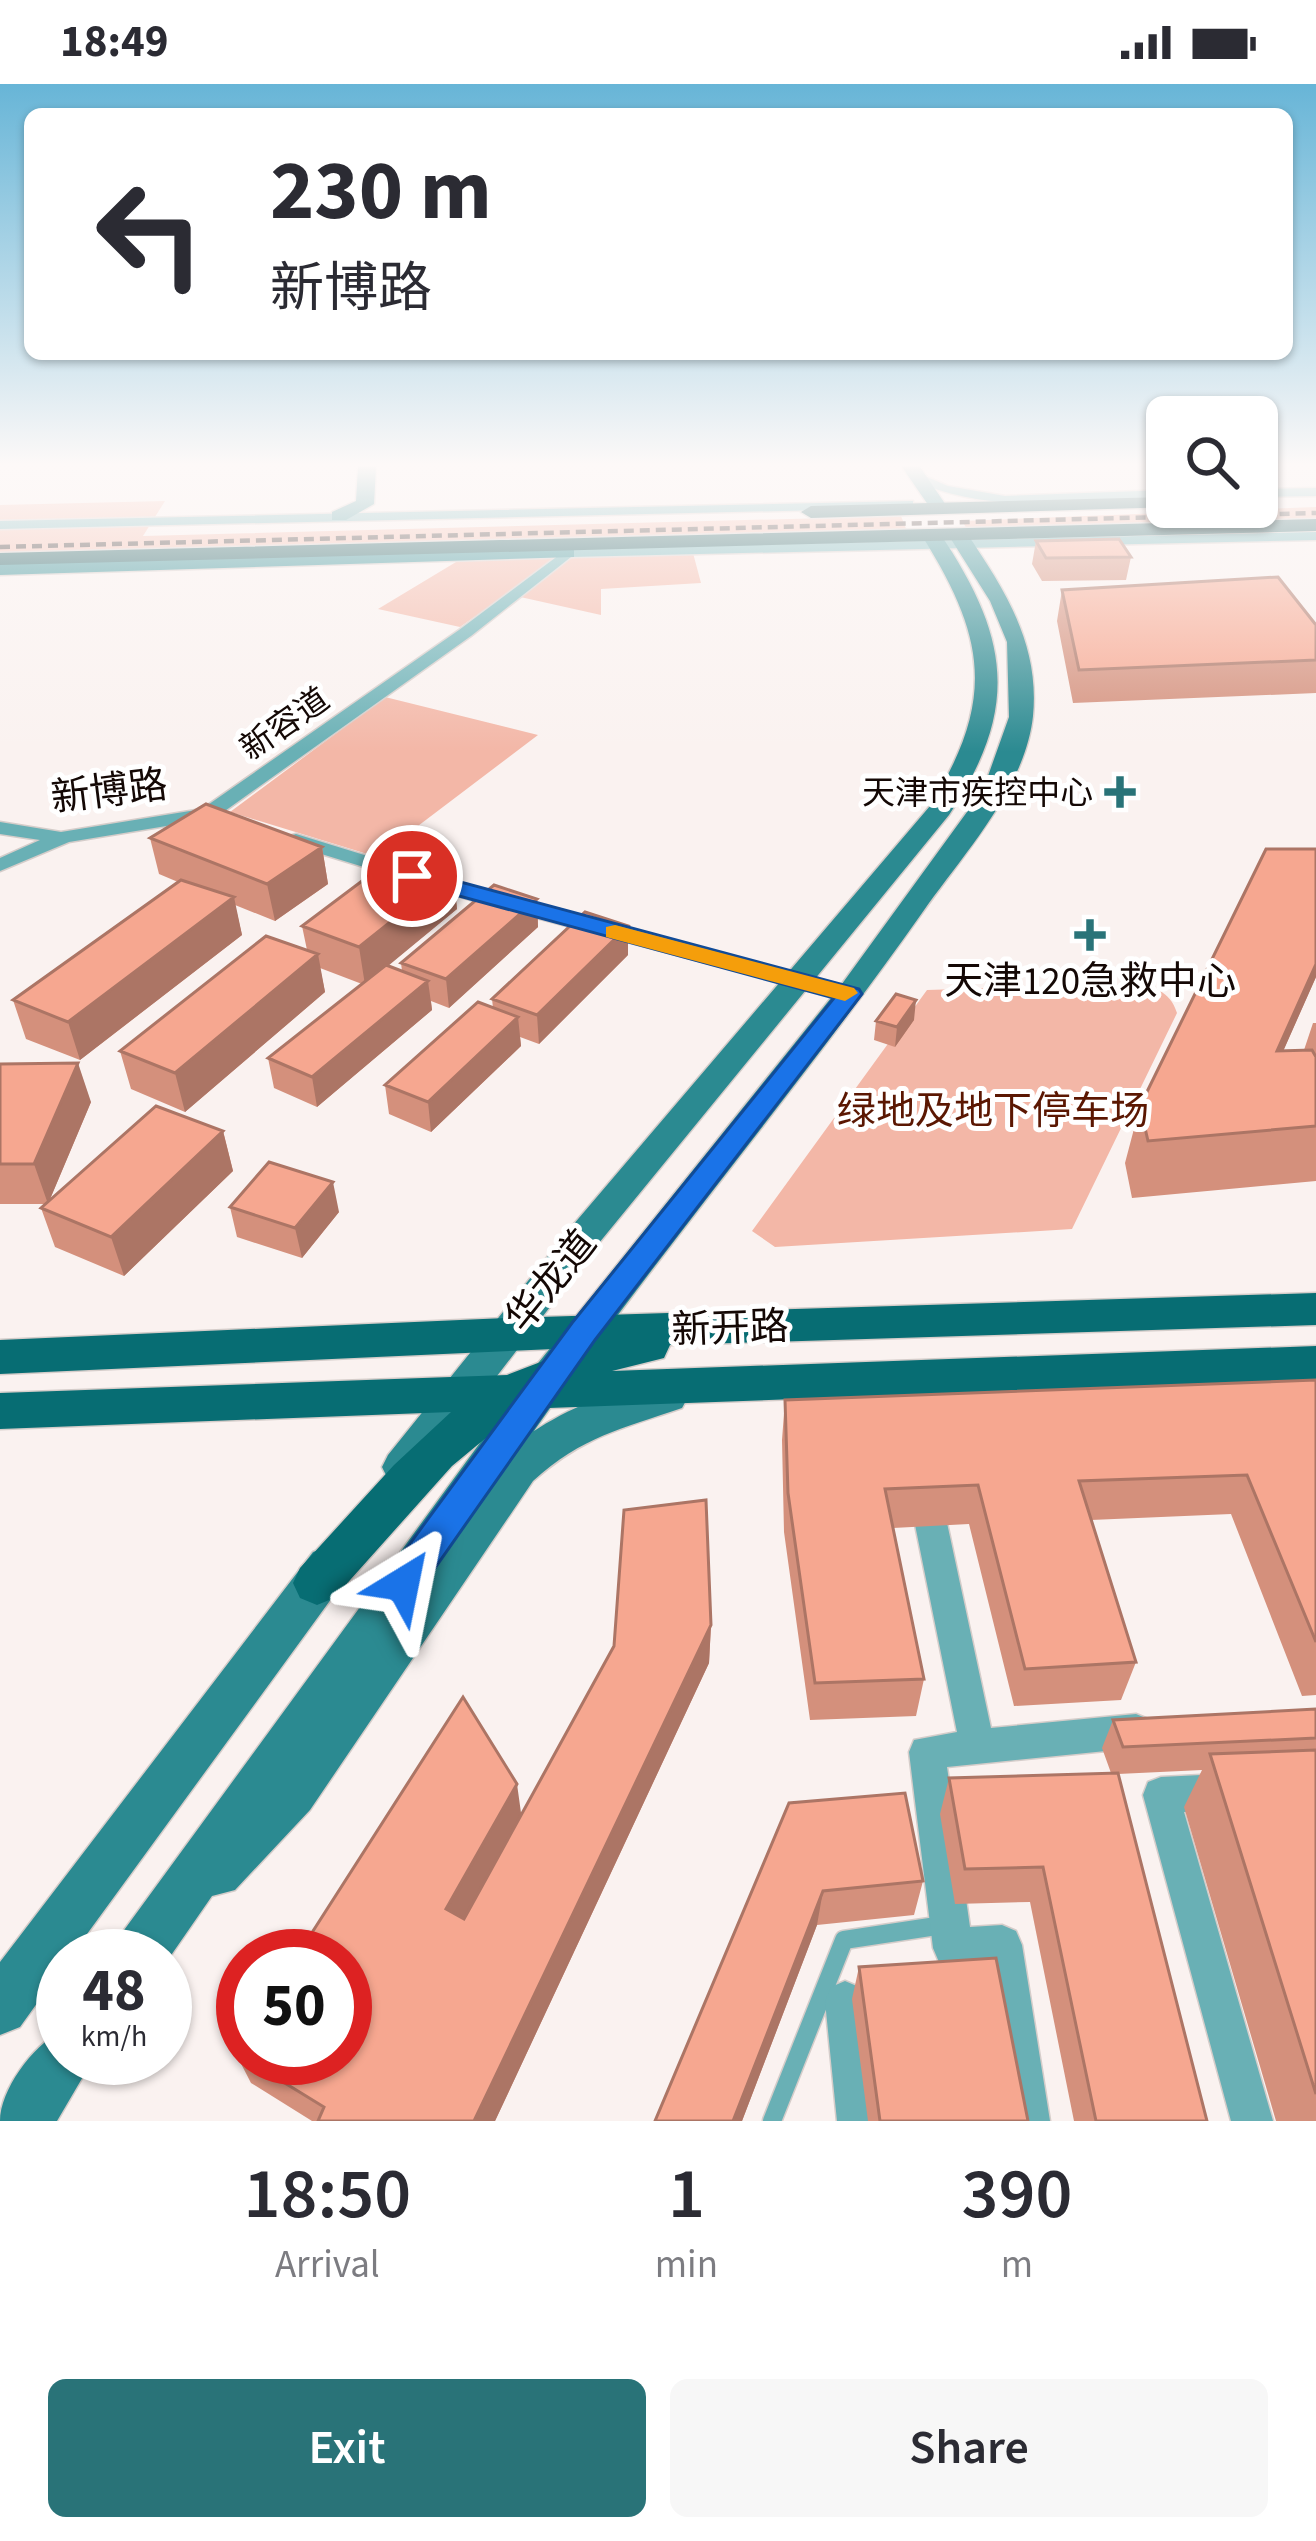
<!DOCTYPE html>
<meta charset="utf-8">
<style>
:root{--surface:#fff;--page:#f7f7f7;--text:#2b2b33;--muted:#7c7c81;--accent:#297378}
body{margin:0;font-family:"Source Sans 3","Noto Sans SC",sans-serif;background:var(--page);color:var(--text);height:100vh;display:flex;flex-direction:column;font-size:45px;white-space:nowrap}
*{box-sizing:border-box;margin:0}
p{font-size:39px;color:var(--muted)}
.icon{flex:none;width:66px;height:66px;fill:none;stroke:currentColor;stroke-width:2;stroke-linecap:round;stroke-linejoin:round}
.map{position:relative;height:2037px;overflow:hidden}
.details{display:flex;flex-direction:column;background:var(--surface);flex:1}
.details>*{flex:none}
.top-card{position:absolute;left:24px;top:24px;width:1269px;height:252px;border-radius:18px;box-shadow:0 3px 9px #0004;background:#fff;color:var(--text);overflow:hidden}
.controls{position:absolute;left:1146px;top:312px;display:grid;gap:24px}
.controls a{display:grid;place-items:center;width:132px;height:132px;border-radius:18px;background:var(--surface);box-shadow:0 3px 9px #0004;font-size:60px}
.speed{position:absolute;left:36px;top:1845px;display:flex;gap:24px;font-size:60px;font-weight:700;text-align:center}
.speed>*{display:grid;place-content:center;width:156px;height:156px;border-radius:50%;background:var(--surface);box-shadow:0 3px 9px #0004;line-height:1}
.speed small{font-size:30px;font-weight:400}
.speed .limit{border:18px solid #d22;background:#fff;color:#111}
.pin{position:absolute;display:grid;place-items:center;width:102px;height:102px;color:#fff;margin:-51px;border:6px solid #fff;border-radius:50%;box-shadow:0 3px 12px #0007}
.me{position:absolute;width:132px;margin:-66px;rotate:35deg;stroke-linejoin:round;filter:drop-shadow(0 0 9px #0008)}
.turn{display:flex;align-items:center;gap:42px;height:252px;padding:0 48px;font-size:54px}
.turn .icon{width:156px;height:156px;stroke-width:2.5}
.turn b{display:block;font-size:84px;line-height:102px}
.eta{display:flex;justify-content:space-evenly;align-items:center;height:204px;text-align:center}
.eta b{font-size:72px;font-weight:600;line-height:84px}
.button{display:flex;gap:24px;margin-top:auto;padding:24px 48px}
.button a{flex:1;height:138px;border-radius:18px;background:var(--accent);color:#fff;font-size:48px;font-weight:600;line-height:138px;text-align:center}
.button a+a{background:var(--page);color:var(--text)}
.status{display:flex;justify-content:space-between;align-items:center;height:84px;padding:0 60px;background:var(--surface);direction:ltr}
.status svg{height:33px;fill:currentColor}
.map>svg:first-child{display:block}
.green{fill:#f3b7a7}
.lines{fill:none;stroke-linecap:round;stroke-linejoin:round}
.lane-casing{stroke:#d5cdca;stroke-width:21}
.street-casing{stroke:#d5cdca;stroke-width:3}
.secondary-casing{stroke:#d5cdca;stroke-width:3}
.primary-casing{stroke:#d5cdca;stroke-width:3}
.highway-casing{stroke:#d5cdca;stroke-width:3}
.lane{stroke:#69b0b5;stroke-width:18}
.street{fill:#69b0b5;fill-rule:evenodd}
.secondary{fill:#2b8a91;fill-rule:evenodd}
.primary{fill:#076d73;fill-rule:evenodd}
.highway{fill:#0e5357;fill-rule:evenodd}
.rail{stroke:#312522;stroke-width:4.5;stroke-dasharray:10 6;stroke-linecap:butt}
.wall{fill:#d4907c}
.shaded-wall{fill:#ac7565}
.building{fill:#f6a790;stroke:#ac7565;stroke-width:3}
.route{fill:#1a73e8;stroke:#114b97;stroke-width:3}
.slow{fill:#f59e0b}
.poi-dot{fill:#297378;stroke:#fff;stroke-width:4.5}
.labels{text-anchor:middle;stroke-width:10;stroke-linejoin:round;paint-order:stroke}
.far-street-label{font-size:33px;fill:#140805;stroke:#fff}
.far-poi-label{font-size:33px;fill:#140805;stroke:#fff;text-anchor:end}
.street-label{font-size:39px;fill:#140805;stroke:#fff}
.poi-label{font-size:39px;fill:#140805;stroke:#fff}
.park-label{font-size:39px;fill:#5b1702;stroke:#fff}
</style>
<div class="status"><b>18:49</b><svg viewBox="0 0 49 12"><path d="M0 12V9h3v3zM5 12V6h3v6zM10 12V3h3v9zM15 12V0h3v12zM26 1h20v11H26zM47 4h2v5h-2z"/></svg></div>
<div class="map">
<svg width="1316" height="2037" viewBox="0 0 1316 2037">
<rect width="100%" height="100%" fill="#faf2f0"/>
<path class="green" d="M165 417 143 452 901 432 907 447 0 472V421Z
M1316 423V437L967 445 962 437Z
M693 469 701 499 601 505V531L507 510 460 543 378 525 461 475Z
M385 613 538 651 377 773 230 728Z
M1131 900C1153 903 1170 906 1177 929L1072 1145 775 1163 752 1147 927 906Z"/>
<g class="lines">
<defs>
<path id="lane" d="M772 2037 844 1856 930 1843"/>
<path id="street" d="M918 389 948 402 1005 412 1167 406V414C1082 416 993 433 913 396V390Z
M1316 404V412L1257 413V405Z
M913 417V423L908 424 0 445V437Z
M1316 448V456L571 473 471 552 215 734 69 758 0 787V774L40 756 0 750V738L61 748 202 725 459 546 567 465Z
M296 750 501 813 858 905 861 910 850 917 487 821 289 760V752Z
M925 1398 936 1402 941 1411 991 1644 1136 1630 1148 1635 1154 1647 1148 1659 1136 1664 947 1683 970 1843 1002 1841 1016 1847 1022 1861 1050 2037H1008L985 1882 953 1884 939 1878 933 1864 909 1668 914 1656 957 1648 909 1411 914 1402Z
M1221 1690 1234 1695 1239 1708 1234 1721 1221 1726 1184 1728 1273 2037H1231L1143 1711 1148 1698 1161 1693Z
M845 1897 859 1903 865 1917 879 2037H837L825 1917 831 1903Z"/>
<path id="secondary" d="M358 383H376L374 420 346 436H332V428L356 417Z
M902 383H920L948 424 945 428H933Z
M959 446 966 448C1004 505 1040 559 1033 632 1025 705 963 770 922 829 798 1005 657 1170 534 1347 567 1325 643 1289 682 1302L688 1313 682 1324C621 1345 583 1352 533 1397L310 1726 235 1806 212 1812 165 1880V1872H111L119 1853 539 1278 839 904 983 706 1009 633 1007 558 990 517 949 452Z
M925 448H939C1009 552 1021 623 949 731L599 1159 418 1395 403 1401 388 1395 382 1383 388 1371 573 1141 930 722C995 617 987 555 922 452Z
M567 463 574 465V473L0 491V479Z
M329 1462 345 1468 351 1482 345 1496 71 1872H63V1883L20 1943 0 1951V1878L313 1468Z
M63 1947V1974H94L57 2037H0C0 2006 34 1959 63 1947Z"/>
<path id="primary" d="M1316 1209V1241L670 1261 664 1274 612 1287 1316 1262V1296L521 1325 452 1382 334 1514 317 1521 300 1514 293 1499 300 1484 394 1381 451 1328 0 1345V1309L507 1291 577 1264 0 1290V1256L506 1234Z"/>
<path id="highway" d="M1167 413V423H1174L811 434 801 428 811 422Z
M1316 435V447L0 481V469Z"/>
</defs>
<use href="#lane" class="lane-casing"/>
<use href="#street" class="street-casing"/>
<use href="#secondary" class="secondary-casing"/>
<use href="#primary" class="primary-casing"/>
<use href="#highway" class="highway-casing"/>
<use href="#lane" class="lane"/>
<use href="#street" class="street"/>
<use href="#secondary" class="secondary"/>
<use href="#primary" class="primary"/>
<use href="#highway" class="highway"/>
<path class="rail" d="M0 463 1316 429"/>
</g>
<path class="wall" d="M1036 457 1131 473 1126 496 1042 497 1032 480Z
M1062 506 1316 541V609L1073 619 1057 537Z
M150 754 322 763 328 800 275 837 235 821 242 851 80 976 26 955 13 916 178 798 159 790Z
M1316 765V893L1283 967 1304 966 1313 939H1316V1097L1132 1114 1125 1079 1140 1022Z
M453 788 457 825 388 881 402 887 401 879 537 815 538 843 449 924 431 917 432 926 317 1023 274 1004 268 974 362 900 320 884 325 908 185 1028 131 1005 120 967 307 866 302 842Z
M628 871 539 960 520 953 521 962 431 1048 389 1030 385 1001 493 924 492 915Z
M914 936 895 963 874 956 876 937Z
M0 980 91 1018 50 1115 223 1047 233 1087 124 1192 55 1163 41 1124 45 1120H0Z
M230 1123 339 1128 302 1174 237 1153Z
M1316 1296V1611L1302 1612 1231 1430 1091 1436 1136 1578 1121 1616 1014 1622 969 1440 893 1444 924 1595 916 1632 810 1636 784 1448 782 1356 785 1316Z
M711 1541 709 1579 495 2037H312L251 1999 235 1968 521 1730Z
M1316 1625V2037H1276L1184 1723 1202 1686 1118 1690 1207 2037H1074L1030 1818 955 1820 940 1730 949 1694 1111 1689 1102 1664 1113 1636Z
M789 1719 923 1797 914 1831 817 1841 742 2037H655Z
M859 1883 1028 2037H868L852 1915Z"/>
<path class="shaded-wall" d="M322 763 328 800 275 837 267 800Z
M453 788 457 825 365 901 359 863Z
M234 813 242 851 80 976 68 938Z
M537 815 538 843 449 924 446 895Z
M628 842V871L539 960 537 931Z
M318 870 325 908 185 1028 175 989Z
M1316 880V893L1258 1024 1277 967Z
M428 897 432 926 317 1023 312 993Z
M916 916 914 936 895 963 897 943Z
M518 933 521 962 431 1048 428 1018Z
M78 979 91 1018 48 1120 34 1080Z
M223 1047 233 1087 124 1192 111 1153Z
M333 1098 339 1128 302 1174 295 1144Z
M711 1541 709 1579 495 2037H474Z
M517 1700 522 1736 454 1858 446 1825Z
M823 1807 817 1841 742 2037H733Z"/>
<path class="building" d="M1119 455 1131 473 1046 474 1036 457Z
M1278 493 1316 541V576L1079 586 1062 506Z
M206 720 322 763 267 800 150 754Z
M1266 765H1316V880L1277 967 1312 966 1316 973V1042L1148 1057 1140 1022Z
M398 770 453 788 359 863 302 842Z
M181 796 234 813 68 938 13 916Z
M494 801 537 815 446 895 401 879Z
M585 828 628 842 537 931 492 915Z
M266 852 318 870 175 989 120 967Z
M386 881 428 897 312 993 268 974Z
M896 910 916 916 897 943 876 937Z
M478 918 518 933 428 1018 385 1001Z
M78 979 34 1080H0V980Z
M156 1022 223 1047 111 1153 41 1124Z
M269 1078 333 1098 295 1144 230 1123Z
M1316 1296V1558L1247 1391 1079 1397 1136 1578 1025 1585 978 1401 885 1405 924 1595 815 1599 788 1409 785 1316Z
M706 1416 711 1541 474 2037H318L324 2023 244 1974H345V1872H297L463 1613 517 1700 446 1825 464 1835 614 1562 624 1426Z
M1316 1625V1654L1123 1663 1113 1636Z
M1316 1666V2010L1210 1670Z
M1118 1689 1207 2037H1096L1043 1783 965 1785 949 1694Z
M905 1709 923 1797 823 1807 733 2037H655L789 1719Z
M996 1874 1028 2037H880L859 1883Z
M243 1956V1973L235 1968Z"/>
<linearGradient id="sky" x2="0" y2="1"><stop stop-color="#67b5d7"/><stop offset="0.57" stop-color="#fdf9f8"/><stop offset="1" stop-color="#fdf9f8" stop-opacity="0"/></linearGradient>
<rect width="1316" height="668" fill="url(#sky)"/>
<path class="route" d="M412 785 859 905 862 910 595 1256 416 1511 403 1516 389 1511 384 1500 389 1488 572 1239 834 914 404 797 401 792Z"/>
<path class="slow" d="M615 841 854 904 858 909 845 917 606 853V843Z"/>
<g class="poi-dot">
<path d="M1114 690h12v12h12v12h-12v12h-12v-12h-12v-12h12z"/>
<path d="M1084 833h12v12h12v12h-12v12h-12v-12h-12v-12h12z"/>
</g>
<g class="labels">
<g class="far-street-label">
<text transform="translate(284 639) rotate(-35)" y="12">新容道</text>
</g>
<g class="far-poi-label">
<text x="1093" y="720">天津市疾控中心</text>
</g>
<g class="street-label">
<text transform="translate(109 706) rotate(-7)" y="14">新博路</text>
<text transform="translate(550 1196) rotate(-51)" y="14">华龙道</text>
<text transform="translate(730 1243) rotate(-2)" y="14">新开路</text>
</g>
<g class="poi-label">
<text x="1090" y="910">天津120急救中心</text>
</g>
<g class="park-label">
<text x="993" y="1040">绿地及地下停车场</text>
</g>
</g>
</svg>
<div class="controls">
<a><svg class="icon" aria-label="search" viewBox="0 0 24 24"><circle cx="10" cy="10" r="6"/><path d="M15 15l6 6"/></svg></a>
</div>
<div class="speed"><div>48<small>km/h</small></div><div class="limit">50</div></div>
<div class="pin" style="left:412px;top:792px;background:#d93025"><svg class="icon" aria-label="arrive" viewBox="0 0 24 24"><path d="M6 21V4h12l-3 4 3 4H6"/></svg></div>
<svg class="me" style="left:403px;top:1500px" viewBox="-20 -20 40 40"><path d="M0-17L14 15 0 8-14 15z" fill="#1a73e8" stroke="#fff" stroke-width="4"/></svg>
<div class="top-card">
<div class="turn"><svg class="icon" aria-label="left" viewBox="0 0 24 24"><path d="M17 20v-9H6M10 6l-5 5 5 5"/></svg><div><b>230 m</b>新博路</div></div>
</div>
</div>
<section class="details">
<div class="eta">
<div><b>18:50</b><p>Arrival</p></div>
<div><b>1</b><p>min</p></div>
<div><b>390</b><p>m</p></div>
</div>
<div class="button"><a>Exit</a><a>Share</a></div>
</section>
